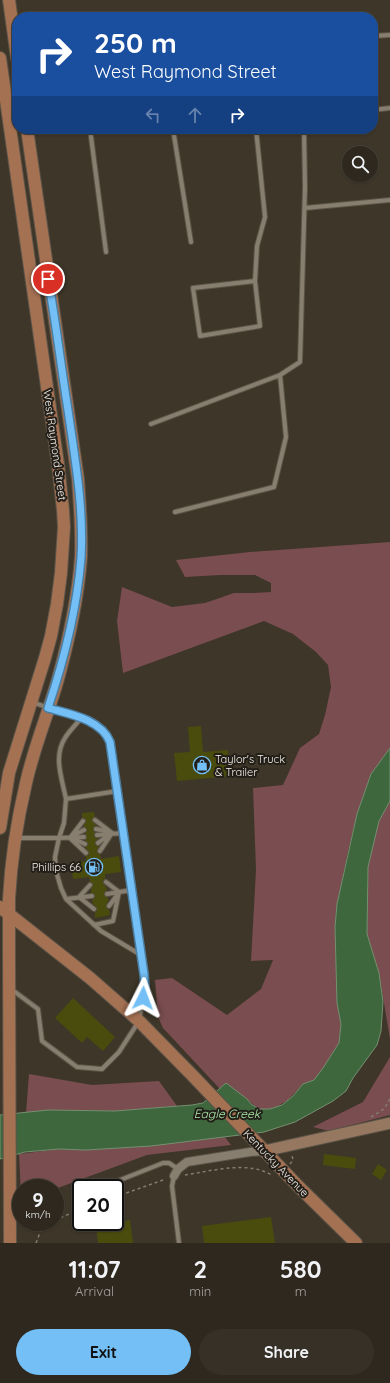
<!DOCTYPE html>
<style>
:root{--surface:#2e281e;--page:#363027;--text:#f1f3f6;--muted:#a7a6a4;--line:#49443c;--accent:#74c0f6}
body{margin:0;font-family:Quicksand,sans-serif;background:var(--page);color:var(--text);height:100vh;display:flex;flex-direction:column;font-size:15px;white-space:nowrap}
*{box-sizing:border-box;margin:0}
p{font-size:13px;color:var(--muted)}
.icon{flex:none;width:22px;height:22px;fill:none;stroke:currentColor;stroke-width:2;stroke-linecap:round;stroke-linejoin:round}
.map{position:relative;height:1243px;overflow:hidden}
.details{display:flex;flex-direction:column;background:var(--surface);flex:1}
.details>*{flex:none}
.top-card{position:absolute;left:12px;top:12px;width:366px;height:122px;border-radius:16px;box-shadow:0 1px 3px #0004,0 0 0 1px var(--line);background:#1a4fa0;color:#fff;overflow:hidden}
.fabs{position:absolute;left:342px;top:146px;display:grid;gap:8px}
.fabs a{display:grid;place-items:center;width:36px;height:36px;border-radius:50%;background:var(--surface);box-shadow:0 1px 3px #0004,0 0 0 1px var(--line);font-size:20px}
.speed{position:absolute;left:12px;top:1179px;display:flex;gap:8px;font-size:20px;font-weight:700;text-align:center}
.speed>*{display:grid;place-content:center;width:52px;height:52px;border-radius:50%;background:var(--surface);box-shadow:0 1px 3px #0004,0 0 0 1px var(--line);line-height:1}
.speed small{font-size:10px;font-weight:400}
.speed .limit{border:2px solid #111;border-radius:6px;background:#fff;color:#111}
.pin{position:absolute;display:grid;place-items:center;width:34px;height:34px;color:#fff;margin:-17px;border:2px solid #fff;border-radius:50%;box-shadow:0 1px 4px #0007}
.me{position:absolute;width:44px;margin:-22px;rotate:3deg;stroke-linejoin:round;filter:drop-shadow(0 0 3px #0008)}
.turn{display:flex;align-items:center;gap:14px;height:84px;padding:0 16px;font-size:18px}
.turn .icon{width:52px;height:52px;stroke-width:2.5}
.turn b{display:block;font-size:28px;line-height:34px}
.lanes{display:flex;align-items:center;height:38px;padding:0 16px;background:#0003;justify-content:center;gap:20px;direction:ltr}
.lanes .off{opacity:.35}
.eta{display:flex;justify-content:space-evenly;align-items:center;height:68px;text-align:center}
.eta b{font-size:24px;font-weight:700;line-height:28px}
.primary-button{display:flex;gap:8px;margin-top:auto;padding:8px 16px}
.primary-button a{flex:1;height:46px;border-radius:24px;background:var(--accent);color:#111;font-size:16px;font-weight:700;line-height:46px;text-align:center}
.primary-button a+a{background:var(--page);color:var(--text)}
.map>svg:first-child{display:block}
.green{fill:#7a4d50}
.water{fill:#3e673d;stroke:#759070}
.building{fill:#4a4c0e}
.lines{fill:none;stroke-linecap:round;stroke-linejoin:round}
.service-casing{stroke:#5b5448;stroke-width:6}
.minor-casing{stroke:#5b5448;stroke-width:10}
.secondary-casing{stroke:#5b5448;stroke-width:13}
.primary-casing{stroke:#5b5448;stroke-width:14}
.path{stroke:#837c70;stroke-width:1.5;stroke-dasharray:3 3;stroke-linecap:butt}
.service{stroke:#887e6f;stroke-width:4}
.minor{stroke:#887e6f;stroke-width:8}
.secondary{stroke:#967861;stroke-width:11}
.primary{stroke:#a57153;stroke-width:12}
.route-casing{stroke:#4b7da0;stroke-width:10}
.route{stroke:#74c0f6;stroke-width:7}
.labels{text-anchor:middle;stroke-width:4;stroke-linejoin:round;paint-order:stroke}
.street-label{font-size:11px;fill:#f6f0e8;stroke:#221e18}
.poi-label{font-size:11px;fill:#f6f0e8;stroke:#221e18;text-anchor:start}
.water-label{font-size:12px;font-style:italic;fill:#aaeaa8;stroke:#221e18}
</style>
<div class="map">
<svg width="390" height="1243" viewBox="0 0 390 1243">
<rect width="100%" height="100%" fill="#3e3628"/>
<path class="green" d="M390 542V748L371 774 357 814 347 856 336 912 335 927 337 990V1003L341 1024 339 1043 332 1054 325 1071 314 1080 303 1084 288 1100 278 1106 270 1109H259L227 1084 220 1089 163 1028 158 1017 155 980 172 978 227 1015 261 989 273 960 251 961 256 870 253 788 283 785 300 748 319 734 325 715 331 687 328 665 316 652 293 634 264 621 123 673 117 621 122 587 172 607 205 603 234 593H254L271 592V583L255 575H220L185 577 176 560 250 552Z
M390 801V1039L379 973 367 934 368 867 379 821Z
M390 1057V1115L329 1131 313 1127 363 1102Z
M29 1074 92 1085 159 1081 177 1106 115 1111 67 1110 26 1113Z
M225 1137 231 1145 147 1155 55 1189V1188H21V1195L19 1154 59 1149 86 1150Z"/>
<path class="water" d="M390 748V801L379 821 368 867 367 934 379 973 383 1002 381 1031 377 1045 353 1078 346 1091 333 1101 295 1122 264 1132 151 1146 86 1150 59 1149 25 1152 0 1159V1115L48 1110 115 1111 192 1105 203 1103 226 1083 247 1099 251 1104 259 1109H270L282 1105 293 1096 303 1084 314 1080 323 1068 339 1043 341 1024 337 1003 335 927 337 904 357 814 371 774Z"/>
<path class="building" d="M201 726 203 752 228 750 230 776 177 781 174 753 190 752 188 727Z
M94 812 95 817 92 820 96 825 93 829 95 832 94 837 98 838 95 843V845L99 846 97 852 100 854 101 859 119 856 121 872 105 874V879L103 880V883L106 887 107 890 105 892 104 894 105 896 108 897V901L106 906 107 909H109L110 915 95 918V912L97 911V908L93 904 92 899 95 898V895L91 893V889L93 886V884L90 882 89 877 73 879 71 863 86 861V856L89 855V852L85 847 88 844 85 840 87 836 85 834 87 830 86 827H83L86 821 85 818H82V813Z
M73 998 115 1037 103 1051 87 1037 82 1043 55 1018Z
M324 1154 356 1158 355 1169 323 1165Z
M378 1164 387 1170 381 1180 372 1174Z
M271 1217 275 1243H204L202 1226Z
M130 1220 133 1243H98L96 1225Z"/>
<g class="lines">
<defs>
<path id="service" d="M373 36 390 35
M373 110 390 108
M90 129 106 252
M173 129 191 242
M305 208 390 200
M255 281 193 288 200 336 260 326 255 281 257 246 265 217 256 129
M151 424 280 375 300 362 305 187 304 129
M175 512 274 487 286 437 280 375
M66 799C62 779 53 756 65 738 69 731 76 725 81 718
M95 820 112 833
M96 829 110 832
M97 835 124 833
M72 836 84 830
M84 837 59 838 55 857 56 871 61 888 66 899 101 931 141 955
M18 838H59L64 823 66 799 118 791
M70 838 86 853
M70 838 83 821
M74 839 85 844
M98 843 110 834
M100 851 112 833
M106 882 119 892
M90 885 79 897 94 909
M107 894 132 890
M66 899 92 896
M109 906 118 894
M94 925 113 921 119 892
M11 989 38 1009 42 1041 77 1067 102 1069 119 1052 139 1021 145 987 110 740C106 734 103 729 98 726 82 716 50 709 32 702
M174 1176 172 1186 179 1243
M100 1188 163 1163H169L178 1169
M78 1197 81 1196"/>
<path id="minor" d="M174 1176 178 1169 187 1162 250 1152 264 1151"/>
<path id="secondary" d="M264 1151 390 1123"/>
<path id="primary" d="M9 0 17 58
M0 58 58 464 63 510 64 527 61 573 57 604 51 636 45 658 9 773 0 828
M0 907 90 978 139 1021 193 1076 297 1185 356 1243
M10 1243 9 945C9 930 9 915 9 899 11 860 17 821 26 783 34 747 48 714 58 679 69 639 78 598 81 557 82 531 80 505 78 479L27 129"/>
</defs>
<use href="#service" class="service-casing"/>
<use href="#minor" class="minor-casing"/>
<use href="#secondary" class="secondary-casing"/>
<use href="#primary" class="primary-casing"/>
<path class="path" d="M371 1117 384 1109 390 1099
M290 1164 293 1160 292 1155
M185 1175C211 1171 250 1160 273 1176
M115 1197 166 1179
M55 1220 81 1209
M36 1243 41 1230 51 1222"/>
<use href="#service" class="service"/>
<use href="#minor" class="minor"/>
<use href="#secondary" class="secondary"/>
<use href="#primary" class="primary"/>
</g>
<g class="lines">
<defs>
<path id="route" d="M48 279C56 322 61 367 68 410 75 459 84 508 81 558 77 609 64 660 48 708 69 714 101 719 110 742L144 974 145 987 143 998"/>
</defs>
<use href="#route" class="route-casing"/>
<use href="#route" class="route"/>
</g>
<defs>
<symbol id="shop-ring" viewBox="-11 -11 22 22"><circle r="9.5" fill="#221e18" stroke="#74c0f6" stroke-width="1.5"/><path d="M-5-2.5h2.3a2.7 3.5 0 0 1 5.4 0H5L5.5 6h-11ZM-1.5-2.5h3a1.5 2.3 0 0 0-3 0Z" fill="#74c0f6"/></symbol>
<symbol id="fuel-ring" viewBox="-11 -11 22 22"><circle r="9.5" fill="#221e18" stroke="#74c0f6" stroke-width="1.5"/><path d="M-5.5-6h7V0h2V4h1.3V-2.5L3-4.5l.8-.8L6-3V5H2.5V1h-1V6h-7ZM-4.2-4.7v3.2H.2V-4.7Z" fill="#74c0f6"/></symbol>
</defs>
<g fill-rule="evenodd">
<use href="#shop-ring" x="192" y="755" width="20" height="20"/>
<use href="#fuel-ring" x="84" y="857" width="20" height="20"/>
</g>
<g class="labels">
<g class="street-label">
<text transform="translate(55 445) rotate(82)" y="4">West Raymond Street</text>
<text transform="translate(276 1163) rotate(46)" y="4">Kentucky Avenue</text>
</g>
<g class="poi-label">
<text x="215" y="763">Taylor's Truck<tspan x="215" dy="13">&amp; Trailer</tspan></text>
<text x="81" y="871" text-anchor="end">Phillips 66</text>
</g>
<g class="water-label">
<text x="227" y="1118">Eagle Creek</text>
</g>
</g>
</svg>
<div class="fabs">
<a><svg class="icon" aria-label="search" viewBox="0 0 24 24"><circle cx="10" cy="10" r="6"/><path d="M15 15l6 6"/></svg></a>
</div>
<div class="speed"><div>9<small>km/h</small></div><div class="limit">20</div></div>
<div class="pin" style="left:48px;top:279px;background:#d93025"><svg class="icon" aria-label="arrive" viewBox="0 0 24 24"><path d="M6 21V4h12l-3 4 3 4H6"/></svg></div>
<svg class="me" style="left:143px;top:998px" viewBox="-20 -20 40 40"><path d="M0-17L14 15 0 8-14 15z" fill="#74c0f6" stroke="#fff" stroke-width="4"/></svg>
<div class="top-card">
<div class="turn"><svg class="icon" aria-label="right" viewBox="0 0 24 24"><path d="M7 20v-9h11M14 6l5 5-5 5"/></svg><div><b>250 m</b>West Raymond Street</div></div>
<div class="lanes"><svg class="icon off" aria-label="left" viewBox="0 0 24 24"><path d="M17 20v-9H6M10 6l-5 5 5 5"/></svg><svg class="icon off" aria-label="ahead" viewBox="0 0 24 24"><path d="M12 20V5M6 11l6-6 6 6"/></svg><svg class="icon" aria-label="right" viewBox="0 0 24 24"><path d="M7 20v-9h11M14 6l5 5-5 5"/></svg></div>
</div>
</div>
<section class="details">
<div class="eta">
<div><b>11:07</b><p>Arrival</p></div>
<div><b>2</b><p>min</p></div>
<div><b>580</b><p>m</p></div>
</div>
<div class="primary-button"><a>Exit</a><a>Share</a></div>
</section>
